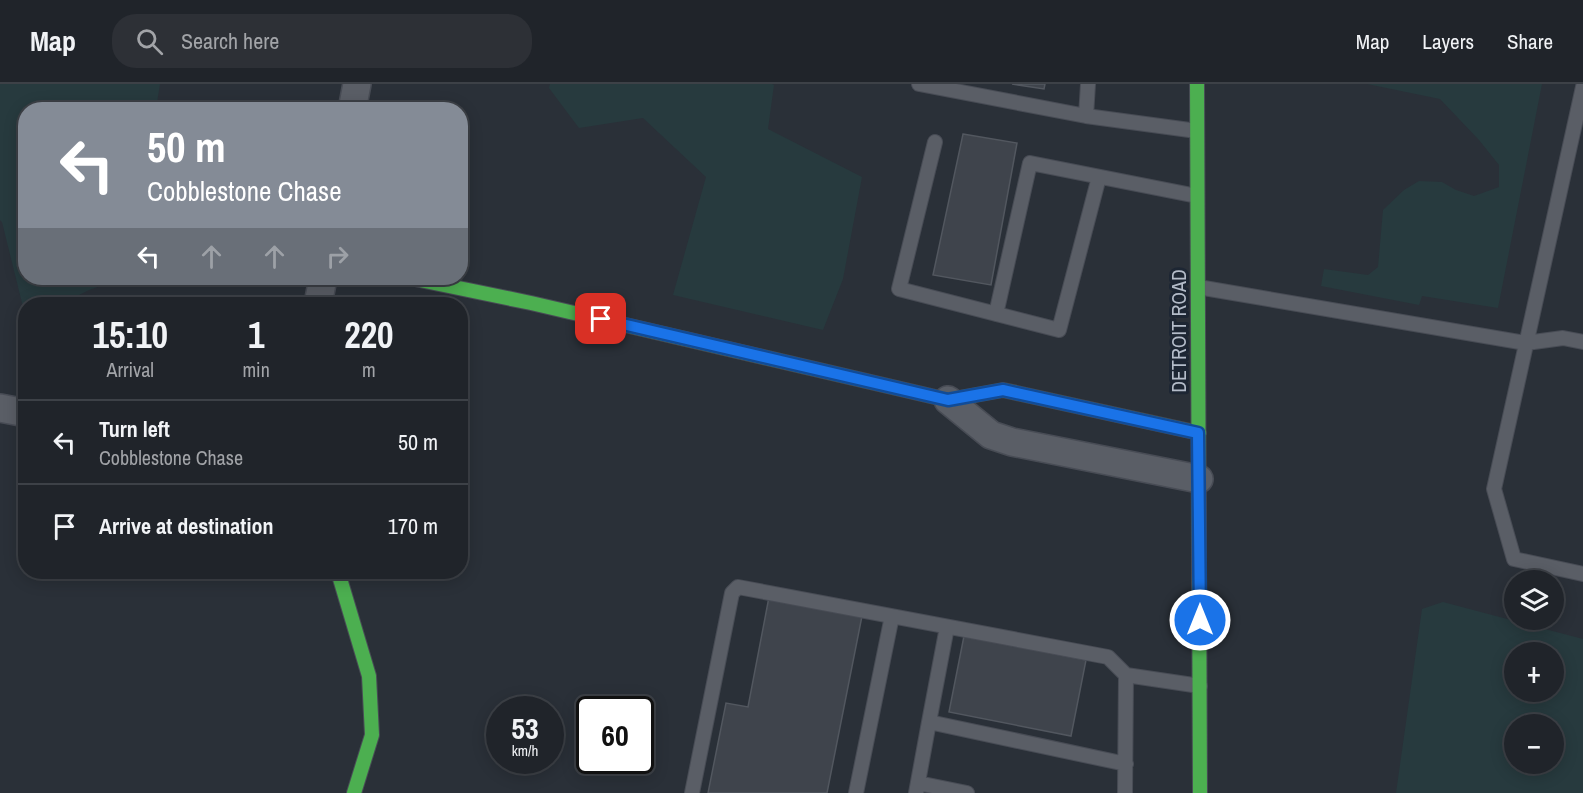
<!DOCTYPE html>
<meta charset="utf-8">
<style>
:root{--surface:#20242a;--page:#2d3036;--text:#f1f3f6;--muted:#a2a4a8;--line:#3d4147}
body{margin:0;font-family:"Archivo Narrow",sans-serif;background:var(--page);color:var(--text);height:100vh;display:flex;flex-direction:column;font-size:22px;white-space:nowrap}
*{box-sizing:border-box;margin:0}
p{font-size:20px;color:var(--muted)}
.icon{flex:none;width:33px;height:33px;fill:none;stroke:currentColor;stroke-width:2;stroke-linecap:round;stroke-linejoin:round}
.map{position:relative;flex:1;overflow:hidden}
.side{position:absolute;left:18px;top:213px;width:450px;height:282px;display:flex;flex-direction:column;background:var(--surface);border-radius:24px;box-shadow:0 3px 15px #0003,0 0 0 2px var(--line)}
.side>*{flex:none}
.hud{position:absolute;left:18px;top:18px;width:450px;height:183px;border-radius:24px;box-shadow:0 3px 15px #0003,0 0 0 2px var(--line);background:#848b96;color:#fff;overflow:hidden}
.controls{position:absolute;left:1504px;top:486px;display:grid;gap:12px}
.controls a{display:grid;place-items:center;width:60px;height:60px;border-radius:50%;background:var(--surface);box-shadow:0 3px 15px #0003,0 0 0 2px var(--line);font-size:30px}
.speed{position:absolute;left:486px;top:612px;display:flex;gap:12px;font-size:30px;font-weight:700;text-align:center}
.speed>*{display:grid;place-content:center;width:78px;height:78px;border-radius:50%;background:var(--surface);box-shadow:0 3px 15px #0003,0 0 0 2px var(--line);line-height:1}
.speed small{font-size:15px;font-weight:400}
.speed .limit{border:3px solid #111;border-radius:9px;background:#fff;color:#111}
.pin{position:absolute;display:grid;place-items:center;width:51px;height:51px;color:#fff;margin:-26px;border-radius:12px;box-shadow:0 3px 9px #0006}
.me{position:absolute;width:66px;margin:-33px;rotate:0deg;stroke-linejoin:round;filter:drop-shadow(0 0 4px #0008)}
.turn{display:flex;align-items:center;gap:21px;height:126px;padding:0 30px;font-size:27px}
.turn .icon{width:78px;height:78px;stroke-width:2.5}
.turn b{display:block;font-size:42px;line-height:51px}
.lanes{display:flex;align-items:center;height:57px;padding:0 30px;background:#0003;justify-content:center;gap:30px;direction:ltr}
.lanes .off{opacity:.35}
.eta{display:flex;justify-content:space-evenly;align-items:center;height:102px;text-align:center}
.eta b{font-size:36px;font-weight:800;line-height:42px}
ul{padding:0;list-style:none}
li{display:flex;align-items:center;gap:18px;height:84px;padding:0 30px;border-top:2px solid var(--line)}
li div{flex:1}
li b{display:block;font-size:22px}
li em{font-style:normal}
header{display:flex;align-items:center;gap:36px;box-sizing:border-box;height:84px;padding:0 30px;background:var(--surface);border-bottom:2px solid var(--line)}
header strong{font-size:28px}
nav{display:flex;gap:33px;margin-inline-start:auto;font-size:21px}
.search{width:420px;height:54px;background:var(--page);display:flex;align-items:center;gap:15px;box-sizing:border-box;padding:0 21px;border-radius:24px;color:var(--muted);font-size:22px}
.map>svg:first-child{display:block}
.green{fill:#273a3e;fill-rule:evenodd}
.building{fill:#3f444c;stroke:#52575f;stroke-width:1.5}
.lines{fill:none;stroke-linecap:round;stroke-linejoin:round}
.lane-casing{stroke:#484c55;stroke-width:16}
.street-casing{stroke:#484c55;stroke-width:30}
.fast-casing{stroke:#484c55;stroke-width:16}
.lane{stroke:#5a5e66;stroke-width:14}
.street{stroke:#5a5e66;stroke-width:27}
.fast{stroke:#4caf50;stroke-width:14}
.route-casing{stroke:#114b97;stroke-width:15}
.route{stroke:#1a73e8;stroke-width:10}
.labels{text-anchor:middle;stroke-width:6;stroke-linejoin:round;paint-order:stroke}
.street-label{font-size:20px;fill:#b4bcc9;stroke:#1d2633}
</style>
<header>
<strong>Map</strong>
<div class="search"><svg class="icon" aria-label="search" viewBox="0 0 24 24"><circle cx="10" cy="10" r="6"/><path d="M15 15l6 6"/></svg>Search here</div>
<nav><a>Map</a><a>Layers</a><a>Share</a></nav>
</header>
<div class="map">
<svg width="1583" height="709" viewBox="0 0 1583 709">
<rect width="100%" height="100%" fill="#2a3038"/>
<path class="green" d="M0 0H160L156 25 26 26V194H123L89 206 61 220H26L25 231 2 138 0 136Z
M550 0H772L774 1 768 45 862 93 843 195 823 246 673 211 706 93 643 34 579 44 549 4Z
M1367 0H1542L1498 224 1422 212 1419 221 1321 202 1324 185 1368 191 1378 183 1383 126 1404 106 1419 97 1442 98 1456 106 1474 112 1499 103V81L1479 56 1440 15Z
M1443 518 1583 555V709H1396L1422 525ZM1554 568V608H1515V568ZM1554 640V680H1515V640Z"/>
<path class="building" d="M1012 0H1045L1044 5Z
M963 50 1017 59 991 201 933 191Z
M769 513 862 532 827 709H708L726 619 748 623Z
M964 552 1086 576 1071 652 949 628Z"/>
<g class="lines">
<defs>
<path id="lane" d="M919 0 1086 32
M1088 0 1086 32 1197 47
M1583 3 1494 405 1514 475 1583 490
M935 58 899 205 1059 246 1099 93
M1198 203 1526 259 1563 254 1583 258
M996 230 1030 79 1197 112
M929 638 947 543
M918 699 967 709
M692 709 732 509 738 503 1108 573 1126 591 1200 602
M856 709 892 532
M916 709 929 638 1126 680
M1125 709 1126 591"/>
<path id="street" d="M352 26 357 0
M318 220 323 194
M948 316 991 351 1012 358 1199 395
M0 324 26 329"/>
<path id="fast" d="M1197 0 1200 709
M410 194 531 219 948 316 1003 306 1199 349
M338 488 369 592 372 651 354 709"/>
</defs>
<use href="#lane" class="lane-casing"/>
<use href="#street" class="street-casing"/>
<use href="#fast" class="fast-casing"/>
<use href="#lane" class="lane"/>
<use href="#street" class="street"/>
<use href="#fast" class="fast"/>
</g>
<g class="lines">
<defs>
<path id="route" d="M601 235 948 316 1003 306 1198 349 1200 536"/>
</defs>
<use href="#route" class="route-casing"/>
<use href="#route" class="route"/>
</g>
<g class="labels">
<g class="street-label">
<text transform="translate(1179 247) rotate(-90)" y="7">DETROIT ROAD</text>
</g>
</g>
</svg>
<div class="controls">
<a><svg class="icon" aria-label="layers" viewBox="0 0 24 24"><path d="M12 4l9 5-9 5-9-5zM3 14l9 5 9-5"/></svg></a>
<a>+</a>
<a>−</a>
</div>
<div class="speed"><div>53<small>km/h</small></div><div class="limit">60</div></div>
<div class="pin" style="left:601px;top:235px;background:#d93025"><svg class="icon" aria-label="arrive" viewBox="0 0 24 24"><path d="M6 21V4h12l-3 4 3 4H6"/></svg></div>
<svg class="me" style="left:1200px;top:536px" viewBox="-20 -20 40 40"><circle r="17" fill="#1a73e8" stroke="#fff" stroke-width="3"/><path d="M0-11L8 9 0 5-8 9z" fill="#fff"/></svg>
<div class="hud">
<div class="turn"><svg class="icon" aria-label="left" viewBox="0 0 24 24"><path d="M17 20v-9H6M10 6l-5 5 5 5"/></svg><div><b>50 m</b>Cobblestone Chase</div></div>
<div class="lanes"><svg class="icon" aria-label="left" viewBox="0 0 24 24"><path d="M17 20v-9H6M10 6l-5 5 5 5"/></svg><svg class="icon off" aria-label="ahead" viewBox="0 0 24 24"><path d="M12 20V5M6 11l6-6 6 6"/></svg><svg class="icon off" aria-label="ahead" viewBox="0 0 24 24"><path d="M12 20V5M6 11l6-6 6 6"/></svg><svg class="icon off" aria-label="right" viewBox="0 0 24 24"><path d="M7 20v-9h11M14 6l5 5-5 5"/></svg></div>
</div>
<section class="side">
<div class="eta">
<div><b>15:10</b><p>Arrival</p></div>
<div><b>1</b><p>min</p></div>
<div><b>220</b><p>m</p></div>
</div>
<ul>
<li><svg class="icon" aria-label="left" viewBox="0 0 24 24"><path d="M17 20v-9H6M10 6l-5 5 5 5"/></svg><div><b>Turn left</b><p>Cobblestone Chase</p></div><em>50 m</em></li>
<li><svg class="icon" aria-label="arrive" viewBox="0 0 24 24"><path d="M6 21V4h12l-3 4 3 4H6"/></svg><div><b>Arrive at destination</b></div><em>170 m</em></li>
</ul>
</section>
</div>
